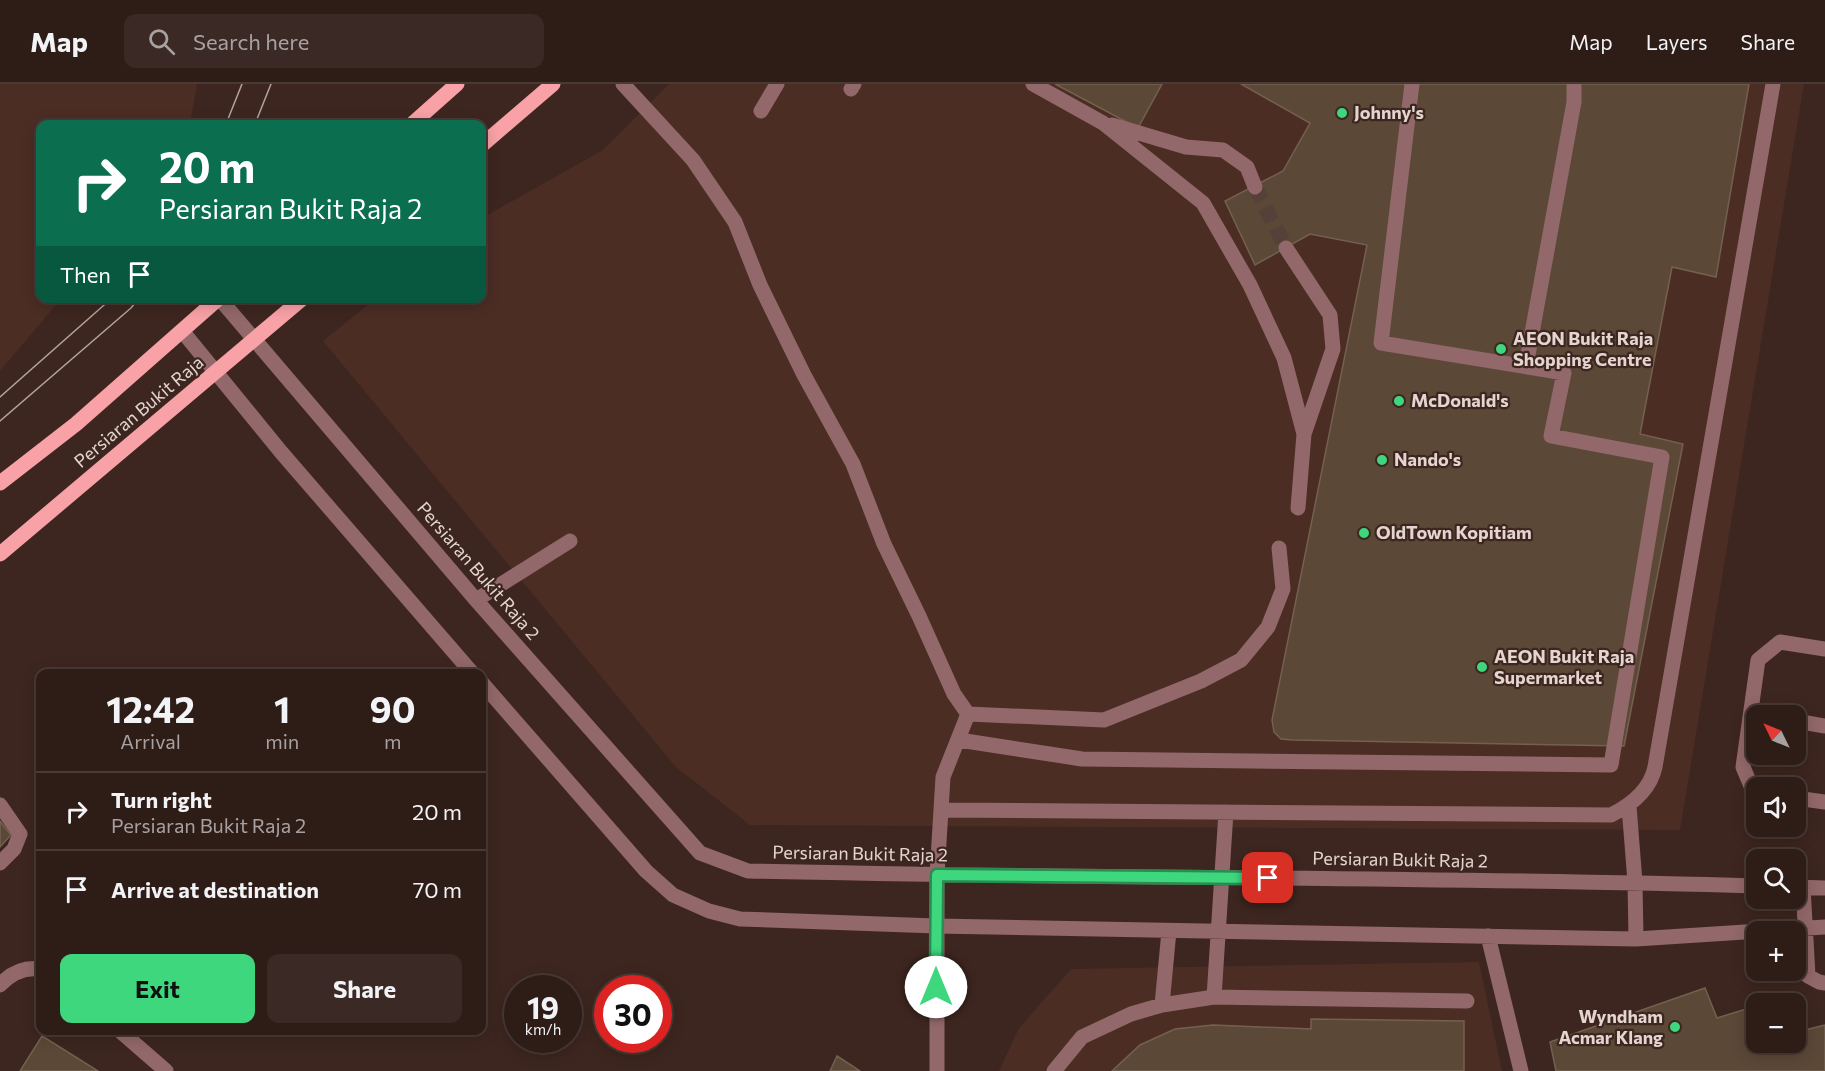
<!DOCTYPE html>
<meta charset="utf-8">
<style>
:root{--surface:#2e1c17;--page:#3a2924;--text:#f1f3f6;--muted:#a7a1a1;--line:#493a36;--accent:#3fd77d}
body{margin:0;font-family:Commissioner,sans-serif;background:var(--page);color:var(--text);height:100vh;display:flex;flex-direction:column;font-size:22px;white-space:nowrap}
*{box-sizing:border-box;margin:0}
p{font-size:20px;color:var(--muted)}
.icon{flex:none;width:33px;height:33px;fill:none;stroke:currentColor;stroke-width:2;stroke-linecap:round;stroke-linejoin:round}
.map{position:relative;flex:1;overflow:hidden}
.drawer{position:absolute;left:36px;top:585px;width:450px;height:366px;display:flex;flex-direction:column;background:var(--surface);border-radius:12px;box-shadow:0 3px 15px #0003,0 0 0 2px var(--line)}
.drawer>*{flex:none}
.top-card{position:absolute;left:36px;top:36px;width:450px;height:183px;border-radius:12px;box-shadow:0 3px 15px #0003,0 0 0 2px var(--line);background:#0b6e4f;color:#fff;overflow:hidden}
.needle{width:39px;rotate:313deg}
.controls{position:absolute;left:1746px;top:621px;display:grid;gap:12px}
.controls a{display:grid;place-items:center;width:60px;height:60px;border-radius:12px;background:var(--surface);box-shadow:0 3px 15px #0003,0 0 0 2px var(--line);font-size:30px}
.speed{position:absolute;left:504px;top:891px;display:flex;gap:12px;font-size:30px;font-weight:700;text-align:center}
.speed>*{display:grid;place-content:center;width:78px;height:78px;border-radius:50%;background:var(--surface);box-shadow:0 3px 15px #0003,0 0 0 2px var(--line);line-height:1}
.speed small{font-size:15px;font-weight:400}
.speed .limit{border:9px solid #d22;background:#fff;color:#111}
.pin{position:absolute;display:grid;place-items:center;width:51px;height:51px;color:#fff;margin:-26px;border-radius:12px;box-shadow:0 3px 9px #0006}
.me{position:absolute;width:66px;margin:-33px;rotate:0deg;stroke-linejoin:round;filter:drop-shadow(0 0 4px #0008)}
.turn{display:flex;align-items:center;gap:21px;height:126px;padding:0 24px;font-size:27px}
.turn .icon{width:78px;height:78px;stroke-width:2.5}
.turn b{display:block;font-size:42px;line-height:51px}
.then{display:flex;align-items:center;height:57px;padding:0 24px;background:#0003;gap:12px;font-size:22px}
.eta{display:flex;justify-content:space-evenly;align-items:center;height:102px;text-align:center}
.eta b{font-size:36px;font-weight:700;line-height:42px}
.action{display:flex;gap:12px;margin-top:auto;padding:12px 24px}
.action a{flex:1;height:69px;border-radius:12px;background:var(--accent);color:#111;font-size:24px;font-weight:700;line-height:69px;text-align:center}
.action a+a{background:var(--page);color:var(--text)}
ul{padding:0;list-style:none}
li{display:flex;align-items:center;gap:18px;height:78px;padding:0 24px;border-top:2px solid var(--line)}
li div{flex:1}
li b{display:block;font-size:22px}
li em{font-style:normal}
header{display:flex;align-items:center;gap:36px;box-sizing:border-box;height:84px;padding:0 30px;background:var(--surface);border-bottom:2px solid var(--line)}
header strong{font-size:28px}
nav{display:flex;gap:33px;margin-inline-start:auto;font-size:21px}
.search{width:420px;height:54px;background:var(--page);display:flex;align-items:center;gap:15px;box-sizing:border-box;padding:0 21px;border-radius:12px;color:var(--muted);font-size:22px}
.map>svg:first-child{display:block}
.built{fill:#4b2d24}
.building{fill:#5b4837;stroke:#75604f;stroke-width:1.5}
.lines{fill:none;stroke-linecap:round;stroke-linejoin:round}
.minor-tunnel{stroke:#56403a;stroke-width:15;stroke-dasharray:15 8;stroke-linecap:butt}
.minor{stroke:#92686a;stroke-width:15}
.major{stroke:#f8a1a6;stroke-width:15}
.tram{stroke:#b5a49e;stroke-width:1.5}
.route-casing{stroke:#298c51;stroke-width:15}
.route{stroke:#3fd77d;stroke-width:10}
.poi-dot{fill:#3fd77d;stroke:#3d261f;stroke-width:2}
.labels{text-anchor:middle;stroke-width:4.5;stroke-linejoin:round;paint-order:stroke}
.poi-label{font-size:18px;font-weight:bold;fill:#e4d5d0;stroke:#3d261f;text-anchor:start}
.street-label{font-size:18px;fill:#e4d5d0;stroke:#3d261f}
</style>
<header>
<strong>Map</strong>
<div class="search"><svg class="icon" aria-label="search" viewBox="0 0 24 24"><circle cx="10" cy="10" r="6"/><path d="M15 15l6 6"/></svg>Search here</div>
<nav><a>Map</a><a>Layers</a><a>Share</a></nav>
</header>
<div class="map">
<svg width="1825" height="987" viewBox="0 0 1825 987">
<rect width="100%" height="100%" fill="#3d261f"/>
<path class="built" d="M0 0H197L190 40H40V214L61 215 0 287Z
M669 0H1804L1680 746 750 741 676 683 323 257 375 215 482 214V134L603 66Z
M1479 878 1502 987H999L1019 944 1071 885Z"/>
<path class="building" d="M1055 0H1162L1138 44Z
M1241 0H1749L1716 193 1672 183 1640 350 1683 360 1624 662 1293 656 1281 655 1274 648 1272 636 1367 161 1310 150 1255 181 1225 117 1283 87 1310 39Z
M0 737 11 751 0 763Z
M1705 904 1717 934 1756 922V958H1796V924L1805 946 1825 941V987H1556L1550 958Z
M1790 911 1793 920H1763Z
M1311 935 1464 937V987H1112L1140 961 1175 945 1213 941 1311 945Z
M42 952 98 987H20Z
M837 972 860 987H830Z"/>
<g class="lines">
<path class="minor-tunnel" d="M1255 103 1286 164"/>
<path class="minor" d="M623 0 693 76 735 138 760 201 804 291 853 380 884 460 919 532 954 610 968 630 943 693 937 791V987
M1033 0 1103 39 1203 119 1250 201 1284 274 1304 350 1298 424
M851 5 854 0
M761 27 777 0
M1112 41 1186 63 1223 66 1247 83 1255 103
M1286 164 1330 231 1333 265 1304 350
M219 214 476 516 700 769 748 787C1084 795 1420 792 1756 802
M183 248 281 368 473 590
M1526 282 1574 18V0
M476 516 570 457
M482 599 646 787 673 811 709 827 740 835 936 842 1636 855 1825 843
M968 630 1104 636 1201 597 1241 576 1268 543 1283 505 1279 464
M1796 637 1825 642
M959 656 1082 675 1611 681 1662 373 1551 352 1564 289 1381 259 1412 0
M1756 710 1754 709 1743 683 1758 576 1780 558 1825 565
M1796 714 1825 718
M0 721 20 750 14 765 0 779
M1629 722 1635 798 1636 855
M943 726 1611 731C1631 721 1650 707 1655 683L1773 0
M1796 803 1825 804
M1803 803 1808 892 1819 898 1825 899
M1488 852 1521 987
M0 901C11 889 24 883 40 885
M1214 913 1226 728
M1162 921 1169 847
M119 946 166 987
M1054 987 1082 953 1131 930 1162 921 1214 913 1467 917"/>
<path class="major" d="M412 40 457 0
M482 61 553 0
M0 399 76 340 219 214
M0 470 303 214"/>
<path class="tram" d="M226 40 242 0
M255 40 271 0
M0 313 112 214
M0 337 131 224 139 214"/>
</g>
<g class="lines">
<defs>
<path id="route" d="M936 903 937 791 1268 794"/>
</defs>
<use href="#route" class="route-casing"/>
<use href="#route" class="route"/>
</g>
<g class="poi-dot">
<circle cx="1342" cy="29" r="6"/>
<circle cx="1501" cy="265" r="6"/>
<circle cx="1399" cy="317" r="6"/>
<circle cx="1382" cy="376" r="6"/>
<circle cx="1364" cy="449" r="6"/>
<circle cx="1482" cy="583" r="6"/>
<circle cx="1675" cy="943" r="6"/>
</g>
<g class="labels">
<g class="poi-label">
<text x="1354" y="35">Johnny's</text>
<text x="1513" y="261">AEON Bukit Raja<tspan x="1513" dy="21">Shopping Centre</tspan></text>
<text x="1411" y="323">McDonald's</text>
<text x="1394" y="382">Nando's</text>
<text x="1376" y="455">OldTown Kopitiam</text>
<text x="1494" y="579">AEON Bukit Raja<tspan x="1494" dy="21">Supermarket</tspan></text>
<text x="1663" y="939" text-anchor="end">Wyndham<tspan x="1663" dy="21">Acmar Klang</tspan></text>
</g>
<g class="street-label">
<text transform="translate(139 328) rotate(-40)" y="6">Persiaran Bukit Raja</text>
<text transform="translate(478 487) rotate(49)" y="6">Persiaran Bukit Raja 2</text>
<text transform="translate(860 770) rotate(1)" y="6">Persiaran Bukit Raja 2</text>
<text transform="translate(1400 776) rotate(1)" y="6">Persiaran Bukit Raja 2</text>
</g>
</g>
</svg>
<div class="controls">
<a><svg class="needle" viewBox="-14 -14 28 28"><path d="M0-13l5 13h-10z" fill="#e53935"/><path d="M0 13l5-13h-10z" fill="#a7a1a1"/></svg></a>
<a><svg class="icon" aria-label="sound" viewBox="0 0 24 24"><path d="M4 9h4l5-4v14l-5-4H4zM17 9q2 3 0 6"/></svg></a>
<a><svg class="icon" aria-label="search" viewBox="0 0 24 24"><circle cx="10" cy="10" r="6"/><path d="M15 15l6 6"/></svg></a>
<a>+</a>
<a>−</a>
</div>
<div class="speed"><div>19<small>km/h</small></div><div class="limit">30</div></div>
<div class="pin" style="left:1268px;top:794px;background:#d93025"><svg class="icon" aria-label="arrive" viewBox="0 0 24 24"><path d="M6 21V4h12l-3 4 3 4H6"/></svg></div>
<svg class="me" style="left:936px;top:903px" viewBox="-20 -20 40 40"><circle r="19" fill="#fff"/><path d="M0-13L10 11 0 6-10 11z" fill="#3fd77d"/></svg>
<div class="top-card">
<div class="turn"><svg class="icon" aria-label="right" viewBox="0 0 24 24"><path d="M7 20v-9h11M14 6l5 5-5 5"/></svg><div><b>20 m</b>Persiaran Bukit Raja 2</div></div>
<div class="then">Then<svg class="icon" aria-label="arrive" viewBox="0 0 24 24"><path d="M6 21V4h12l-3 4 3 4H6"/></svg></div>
</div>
<section class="drawer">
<div class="eta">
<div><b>12:42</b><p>Arrival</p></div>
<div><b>1</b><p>min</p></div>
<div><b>90</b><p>m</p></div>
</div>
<ul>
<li><svg class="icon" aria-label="right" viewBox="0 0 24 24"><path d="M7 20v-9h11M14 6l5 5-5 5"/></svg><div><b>Turn right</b><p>Persiaran Bukit Raja 2</p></div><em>20 m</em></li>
<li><svg class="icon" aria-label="arrive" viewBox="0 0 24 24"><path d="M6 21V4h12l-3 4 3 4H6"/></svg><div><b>Arrive at destination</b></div><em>70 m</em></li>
</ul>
<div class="action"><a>Exit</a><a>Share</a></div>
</section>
</div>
